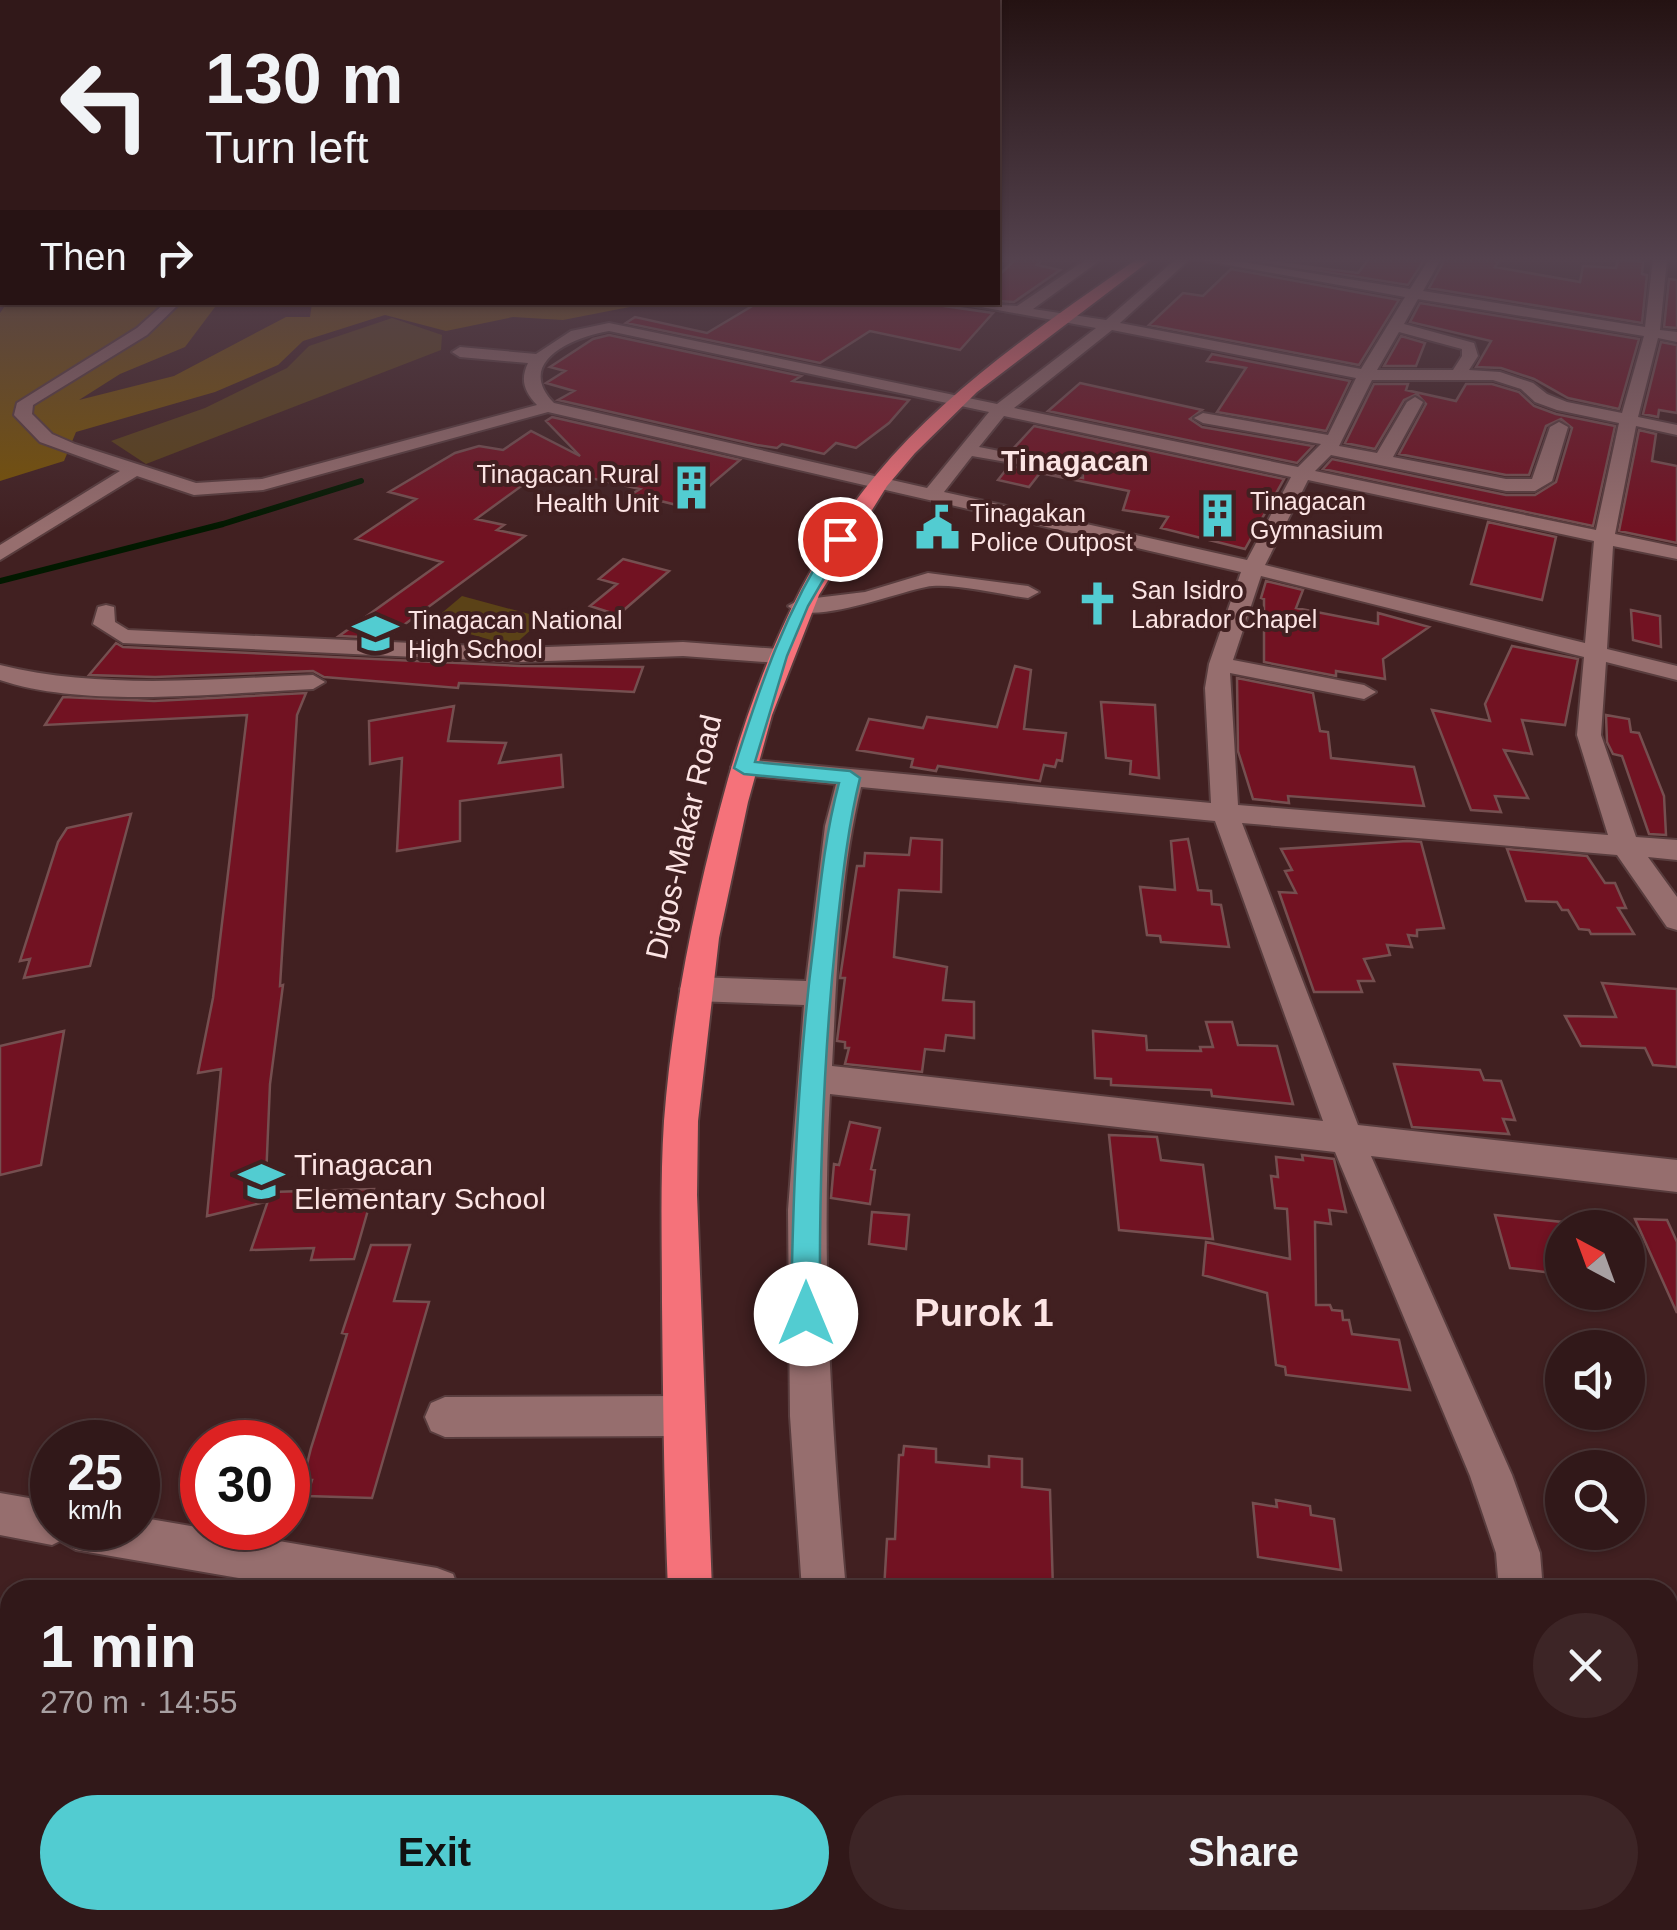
<!DOCTYPE html>
<meta charset="utf-8">
<style>
:root{--surface:#311819;--page:#3d2526;--text:#f1f3f6;--muted:#a8a0a2;--line:#4c3738;--accent:#52ccd1}
body{margin:0;font-family:Arial,sans-serif;background:var(--page);color:var(--text);height:100vh;display:flex;flex-direction:column;font-size:38px;white-space:nowrap}
*{box-sizing:border-box;margin:0}
p{font-size:32px;color:var(--muted)}
.icon{flex:none;width:55px;height:55px;fill:none;stroke:currentColor;stroke-width:2;stroke-linecap:round;stroke-linejoin:round}
.map{position:relative;flex:1;overflow:hidden}
.sheet{position:absolute;left:0px;top:1580px;width:1678px;height:350px;display:flex;flex-direction:column;background:var(--surface);border-radius:30px 30px 0 0;box-shadow:0 2px 8px #0004,0 0 0 2px var(--line)}
.sheet>*{flex:none}
.top-card{position:absolute;left:0px;top:0px;width:1000px;height:305px;box-shadow:0 2px 8px #0004,0 0 0 2px var(--line);background:#311819;color:var(--text);overflow:hidden}
.needle{width:65px;rotate:319deg}
.fabs{position:absolute;left:1545px;top:1210px;display:grid;gap:20px}
.fabs a{display:grid;place-items:center;width:100px;height:100px;border-radius:50%;background:var(--surface);box-shadow:0 2px 8px #0004,0 0 0 2px var(--line);font-size:50px}
.speed{position:absolute;left:30px;top:1420px;display:flex;gap:20px;font-size:50px;font-weight:700;text-align:center}
.speed>*{display:grid;place-content:center;width:130px;height:130px;border-radius:50%;background:var(--surface);box-shadow:0 2px 8px #0004,0 0 0 2px var(--line);line-height:1}
.speed small{font-size:25px;font-weight:400}
.speed .limit{border:15px solid #d22;background:#fff;color:#111}
.pin{position:absolute;display:grid;place-items:center;width:85px;height:85px;color:#fff;margin:-42px;border:5px solid #fff;border-radius:50%;box-shadow:0 2px 10px #0007}
.me{position:absolute;width:110px;margin:-55px;rotate:0deg;stroke-linejoin:round;filter:drop-shadow(0 0 8px #0008)}
.turn{display:flex;align-items:center;gap:35px;height:210px;padding:0 40px;font-size:45px}
.turn .icon{width:130px;height:130px;stroke-width:2.5}
.turn b{display:block;font-size:70px;line-height:85px}
.then{display:flex;align-items:center;height:95px;padding:0 40px;background:#0003;gap:20px;font-size:38px}
.round{display:grid;place-items:center;flex:none;width:105px;height:105px;border-radius:52px;background:var(--page)}
.headline{display:flex;align-items:center;justify-content:space-between;height:170px;padding:0 40px}
h1{font-size:60px;font-weight:600;line-height:75px}
.action{display:flex;gap:20px;margin-top:auto;padding:20px 40px}
.action a{flex:1;height:115px;border-radius:60px;background:var(--accent);color:#111;font-size:40px;font-weight:600;line-height:115px;text-align:center}
.action a+a{background:var(--page);color:var(--text)}
.map>svg:first-child{display:block}
.green{fill:#5b4217}
.forest{fill:#785304}
.lines{fill:none;stroke-linecap:round;stroke-linejoin:round}
.stream{stroke:#021900;stroke-width:6}
.building{fill:#721222;stroke:#754f50;stroke-width:2.5}
.minor-casing{stroke:#593d3e;stroke-width:4}
.highway-casing{stroke:#593d3e;stroke-width:4}
.minor{fill:#966e6e;fill-rule:evenodd}
.highway{fill:#f5727a;fill-rule:evenodd}
.route{fill:#52ccd1;stroke:#358588;stroke-width:2.5}
.labels{text-anchor:middle;stroke-width:8;stroke-linejoin:round;paint-order:stroke}
.far-poi-label{font-size:25px;fill:#fce4e4;stroke:#412021;text-anchor:start}
.far-quarter-label{font-size:30px;font-weight:bold;fill:#fce4e4;stroke:#412021}
.street-label{font-size:30px;fill:#fce4e4;stroke:#412021}
.poi-label{font-size:30px;fill:#fce4e4;stroke:#412021;text-anchor:start}
.near-neighbourhood-label{font-size:38px;font-weight:bold;fill:#fce4e4;stroke:#412021}
</style>
<div class="map">
<svg width="1677" height="1930" viewBox="0 0 1677 1930">
<rect width="100%" height="100%" fill="#412021"/>
<path class="green" d="M392 318 442 335 441 350 146 464 111 441 205 408 287 368 309 346Z
M462 596 544 618 513 646 430 623Z"/>
<path class="forest" d="M7 303H218L185 347 120 374 79 400 174 376 286 317H310L312 303H650L563 320 513 317 446 331 385 315 303 341 278 365 215 392 76 432 64 461 0 481V313Z"/>
<g class="lines">
<path class="stream" d="M0 581 223 524 361 481"/>
</g>
<path class="building" d="M1016 259H1037L1040 262 1037 265 1060 270 1014 302 998 301V276Z
M1245 259 1358 273 1369 259H1425L1408 285Z
M1445 259H1500L1495 267 1580 282 1583 266 1616 268 1618 259 1643 262 1642 274 1647 275 1642 323 1429 288Z
M1231 269 1399 300 1359 365 1149 325 1183 293 1203 296Z
M1669 279 1677 280V328L1664 327Z
M759 302H916L993 313 960 350 870 331 820 363 626 323 635 317 707 333Z
M1420 303 1639 339 1619 409 1568 398 1534 379 1501 368 1476 367 1491 341 1410 322Z
M609 335 801 376 793 381 909 400 889 423 856 448 836 443 824 454 782 444 777 448 757 445 558 400 574 391 546 383 565 371 550 367 593 339Z
M1401 336 1425 343 1416 366H1384Z
M1661 342 1677 345V413L1659 410 1658 417 1643 414Z
M1212 354 1350 381 1326 431 1217 412 1246 368 1207 361Z
M1080 383 1202 410 1190 419 1202 427 1313 446 1297 463 1048 411Z
M1374 384H1408L1406 390 1456 401 1466 384H1492L1519 392 1534 406 1556 414 1615 426 1593 526 1323 469 1332 459 1506 495H1535L1556 482 1572 428 1561 419 1546 426 1529 475H1506L1399 454 1426 404 1417 394 1404 400 1375 449 1345 443Z
M552 417 740 460 693 500 688 499 681 506 632 494 640 489 546 468 476 519 504 525 497 530 525 536 386 638 339 636 442 562 356 539 416 499 389 492 455 453 479 446 503 450 531 431 580 456 546 421Z
M1034 426 1284 479 1245 549 1161 528 1168 517 1123 510 1129 491 1040 473 1029 487 998 480 1009 466 1083 478 1082 463 1012 450Z
M1639 430 1656 434 1652 461 1677 466V543L1619 531Z
M1488 522 1556 537 1542 600 1471 584Z
M623 559 669 571 618 615 590 606 617 584 599 579Z
M1266 581 1303 590 1296 608 1378 624V613L1429 627 1383 659 1385 679 1336 671V676L1264 662V599L1261 598Z
M1631 610 1660 616 1661 647 1633 640Z
M116 643 123 647 520 666 643 667 634 692 459 683 458 688 324 677 313 671 155 677 89 675Z
M1512 646 1578 659 1565 725 1522 720 1532 754 1504 750 1528 798 1495 796 1501 812 1471 810 1432 710 1490 721 1485 704Z
M1015 666 1031 670 1024 729 1066 733 1062 761 1057 760 1055 767 1044 765 1040 781 938 766 936 771 911 767 913 759 857 750 869 719 923 728 927 717 997 727Z
M1237 678 1313 693 1320 731 1328 732 1331 758 1414 767 1424 806 1288 796 1289 803 1253 799 1238 751Z
M306 693 297 715 280 986 283 985 270 1084 265 1202 207 1216 221 1069 198 1073 213 998 247 715 45 725 63 697 154 701Z
M1101 702 1155 705 1159 778 1130 774 1131 761 1106 758Z
M454 706 448 741 506 743 499 763 561 755 563 787 460 801V841L397 851 402 758 370 764 369 721Z
M1606 715 1629 719 1631 732 1639 733 1664 796 1666 835 1649 834 1622 756 1613 754 1607 742Z
M131 814 90 966 24 978 30 959 20 961 58 842 67 828Z
M911 838 942 840 941 892 899 890 894 957 947 967 943 1000 974 1002V1038L946 1035 944 1051 925 1049 922 1072 845 1064 849 1048H845V1042L837 1041 845 978H840L857 866H864L865 853 909 855Z
M1188 839 1198 890 1211 891 1212 904 1221 905 1229 947 1161 942 1160 936 1147 935 1140 887 1175 890 1171 841Z
M1407 841 1421 842 1444 928 1417 930V936L1408 935 1412 947 1387 945 1390 955 1364 959 1374 981H1358L1362 992H1314L1279 892 1296 893 1285 871 1292 870 1281 849Z
M1507 849 1587 856 1605 883H1615L1626 908H1618L1634 934H1591L1589 930 1579 929 1568 910H1562L1557 902 1526 901Z
M1602 983 1677 989V1067L1653 1065 1645 1048 1581 1046 1565 1016 1616 1017Z
M1206 1022H1232L1238 1045 1277 1046 1293 1104 1212 1096 1211 1090 1111 1085V1079L1095 1078 1093 1031 1146 1036 1147 1050 1201 1051 1200 1047H1213Z
M64 1031 41 1165 0 1175V1046Z
M1394 1064 1480 1070 1484 1080 1501 1081 1515 1120 1503 1119 1509 1134 1412 1127Z
M850 1122 880 1128 871 1169 875 1170 870 1204 831 1198 834 1164 839 1165Z
M1109 1135 1157 1137 1161 1160 1203 1165 1213 1239 1119 1230Z
M1302 1155 1334 1159 1346 1212 1329 1210 1331 1224 1315 1222 1316 1305H1330L1332 1310 1342 1311 1343 1320H1349L1352 1334 1399 1340 1410 1390 1286 1375 1285 1367 1276 1365 1267 1293 1203 1275 1206 1242 1290 1259 1287 1209 1275 1208 1271 1176 1278 1177 1276 1157 1303 1160Z
M374 1189 354 1259 311 1260 314 1248 251 1250 271 1192Z
M872 1212 909 1215 906 1249 869 1244Z
M1495 1215 1562 1222V1274L1510 1268Z
M1635 1219 1667 1220 1677 1242V1313Z
M371 1245H410L394 1301 429 1302 372 1498 307 1496 312 1480H303L311 1448 347 1334 342 1333Z
M904 1446 936 1449V1462L989 1467V1456L1022 1459V1487L1050 1490 1053 1590H884L887 1539H895L899 1455H903Z
M1276 1500 1310 1506 1311 1515 1334 1519 1341 1570 1258 1557 1253 1503 1277 1507Z"/>
<g class="lines">
<defs>
<path id="minor" d="M1087 259H1102L1033 309 1106 320 1176 259H1190L1120 323 1361 369 1405 297 1195 259H1224L1410 289 1429 259H1441L1423 291 1645 327 1653 259H1667L1660 330 1677 332V342L1658 338 1638 417 1677 425V435L1636 426 1615 534 1677 547V559L1613 546 1607 649 1677 666V680L1606 662 1601 735 1636 837 1677 840V860L1648 857 1677 897V930L1667 927 1617 855 1242 823 1358 1125 1677 1160V1192L1371 1156 1512 1475 1540 1553 1543 1590H1499L1496 1553 1470 1476 1335 1152 830 1094C821 1260 831 1424 846 1590H802L790 1416 788 1210 804 1005 695 1001 684 997 680 989 684 981 695 977 806 981 825 826 836 784 744 775 731 767 744 759 1211 803 1205 688 1209 664 1241 572 548 412 263 490 194 495 137 476 0 560V545L120 471 40 442 14 415 17 403 137 328 166 302H181L147 335 33 405 32 414 52 434 75 444 196 483 262 479 537 405C524 391 520 380 528 363L460 357 452 352 460 347 536 354 571 331 609 323 997 404 1096 328 954 302 1017 306ZM1418 299 1644 336 1622 413 1567 402 1547 394 1533 383 1500 372 1469 370 1478 356 1474 343 1404 324ZM1112 330 1356 378 1328 435 1203 413 1194 418 1203 423 1321 444 1298 467 1014 408ZM609 331 989 412 927 488 554 403C514 362 573 337 609 331ZM1399 332 1462 349V356L1453 370H1377ZM1372 380H1493L1521 389 1535 402 1557 410 1619 423 1596 530 1315 471 1331 455 1506 491H1535L1552 481 1568 427 1559 422 1550 427 1532 479H1506L1393 457 1423 402 1415 397 1407 402 1377 453 1339 446ZM1004 416 1291 477 1247 560 944 492 972 456 1081 475V467L979 447ZM1308 480 1594 541 1585 643 1265 565ZM1261 576 1584 657 1577 735 1608 835 1238 805 1230 673 1364 699 1376 692 1364 685 1233 660ZM861 787 1215 821 1323 1121 832 1066C837 973 839 878 861 787Z
M928 573 1028 586 1039 592 1028 598C1000 595 951 582 926 587 897 592 811 627 788 606L799 600 865 592Z
M106 605 114 607 115 622 128 630 520 648 683 642 779 649 790 656 779 663 683 656 520 662 123 643 93 624 98 607Z
M0 665C101 690 209 679 313 675L325 682 313 689C222 693 85 709 0 680Z
M682 1396 696 1402 702 1416 696 1430 682 1436 445 1437 431 1431 425 1417 431 1403 445 1397Z
M0 1493 52 1502V1528H138V1517L437 1568 453 1574 459 1590H308L76 1550 60 1541 52 1545 0 1535Z
M1668 1697 1677 1698V1746L1668 1745Z
M1311 1920H1363L1365 1930H1313Z"/>
<path id="highway" d="M1137 259H1152L977 392 915 453 887 486 819 595 772 715 748 802 719 938 698 1121 697 1195 712 1590H668C664 1494 663 1398 662 1303 662 1242 660 1182 664 1121 673 1005 697 891 728 779 759 670 803 563 876 475 949 387 1044 324 1137 259Z
M687 1920H739L741 1930H689Z"/>
</defs>
<use href="#minor" class="minor-casing"/>
<use href="#highway" class="highway-casing"/>
<use href="#minor" class="minor"/>
<use href="#highway" class="highway"/>
</g>
<linearGradient id="sky" x2="0" y2="1"><stop stop-color="#241212"/><stop offset="0.49" stop-color="#54424e"/><stop offset="1" stop-color="#54424e" stop-opacity="0"/></linearGradient>
<rect width="1677" height="529" fill="url(#sky)"/>
<path class="route" d="M834 536 847 539 808 606 787 656 755 762 850 771 860 778C847 831 842 883 836 937 823 1062 819 1189 820 1314L816 1325 806 1329 795 1325 791 1314C793 1190 798 1065 814 941 820 888 825 835 839 783L744 774 734 768C761 683 785 611 834 536Z"/>
<defs>
<symbol id="building-bare" viewBox="-9 -9 18 18"><path d="M-4-6H4V6H1V3H-1V6H-4ZM-2.5-4.3h1.7v1.8h-1.7ZM.8-4.3h1.7v1.8H.8ZM-2.5-1h1.7V.8h-1.7ZM.8-1h1.7V.8H.8Z" fill="#52ccd1" stroke="#412021" stroke-width="2.5" paint-order="stroke"/></symbol>
<symbol id="civic-bare" viewBox="-9 -9 18 18"><path d="M-.6-6.5H3V-4.5H.6V-3L4-1V1h2V6H-6V1h2V-1L-.6-3ZM-1.2 2.5V6h2.4V2.5Z" fill="#52ccd1" stroke="#412021" stroke-width="2.5" paint-order="stroke"/></symbol>
<symbol id="church-bare" viewBox="-9 -9 18 18"><path d="M-1.2-6h2.4v3.5h3.3v2.4h-3.3V6h-2.4V-.1h-3.3v-2.4h3.3Z" fill="#52ccd1" stroke="#412021" stroke-width="2.5" paint-order="stroke"/></symbol>
<symbol id="school-bare" viewBox="-9 -9 18 18"><path d="M0-5L7-2L0 1L-7-2ZM-4 1L0 2.5L4 1V4Q0 6-4 4Z" fill="#52ccd1" stroke="#412021" stroke-width="2.5" paint-order="stroke"/></symbol>
</defs>
<g fill-rule="evenodd">
<use href="#building-bare" x="660" y="456" width="63" height="63"/>
<use href="#building-bare" x="1186" y="484" width="63" height="63"/>
<use href="#civic-bare" x="906" y="496" width="63" height="63"/>
<use href="#church-bare" x="1066" y="572" width="63" height="63"/>
<use href="#school-bare" x="344" y="602" width="63" height="63"/>
<use href="#school-bare" x="230" y="1150" width="63" height="63"/>
</g>
<g class="labels">
<g class="far-poi-label">
<text x="659" y="483" text-anchor="end">Tinagacan Rural<tspan x="659" dy="29">Health Unit</tspan></text>
<text x="1250" y="510">Tinagacan<tspan x="1250" dy="29">Gymnasium</tspan></text>
<text x="970" y="522">Tinagakan<tspan x="970" dy="29">Police Outpost</tspan></text>
<text x="1131" y="599">San Isidro<tspan x="1131" dy="29">Labrador Chapel</tspan></text>
<text x="408" y="629">Tinagacan National<tspan x="408" dy="29">High School</tspan></text>
</g>
<g class="far-quarter-label">
<text x="1075" y="471">Tinagacan</text>
</g>
<g class="street-label">
<text transform="translate(684 837) rotate(-77)" y="10">Digos-Makar Road</text>
</g>
<g class="poi-label">
<text x="294" y="1175">Tinagacan<tspan x="294" dy="34">Elementary School</tspan></text>
</g>
<g class="near-neighbourhood-label">
<text x="984" y="1326">Purok 1</text>
</g>
</g>
</svg>
<div class="fabs">
<a><svg class="needle" viewBox="-14 -14 28 28"><path d="M0-13l5 13h-10z" fill="#e53935"/><path d="M0 13l5-13h-10z" fill="#a8a0a2"/></svg></a>
<a><svg class="icon" aria-label="sound" viewBox="0 0 24 24"><path d="M4 9h4l5-4v14l-5-4H4zM17 9q2 3 0 6"/></svg></a>
<a><svg class="icon" aria-label="search" viewBox="0 0 24 24"><circle cx="10" cy="10" r="6"/><path d="M15 15l6 6"/></svg></a>
</div>
<div class="speed"><div>25<small>km/h</small></div><div class="limit">30</div></div>
<div class="pin" style="left:840px;top:539px;background:#d93025"><svg class="icon" aria-label="arrive" viewBox="0 0 24 24"><path d="M6 21V4h12l-3 4 3 4H6"/></svg></div>
<svg class="me" style="left:806px;top:1314px" viewBox="-20 -20 40 40"><circle r="19" fill="#fff"/><path d="M0-13L10 11 0 6-10 11z" fill="#52ccd1"/></svg>
<div class="top-card">
<div class="turn"><svg class="icon" aria-label="left" viewBox="0 0 24 24"><path d="M17 20v-9H6M10 6l-5 5 5 5"/></svg><div><b>130 m</b>Turn left</div></div>
<div class="then">Then<svg class="icon" aria-label="right" viewBox="0 0 24 24"><path d="M7 20v-9h11M14 6l5 5-5 5"/></svg></div>
</div>
<section class="sheet">
<div class="headline"><div><h1>1 min</h1><p>270 m · 14:55</p></div><a class="round"><svg class="icon" aria-label="close" viewBox="0 0 24 24"><path d="M6 6l12 12M18 6L6 18"/></svg></a></div>
<div class="action"><a>Exit</a><a>Share</a></div>
</section>
</div>
